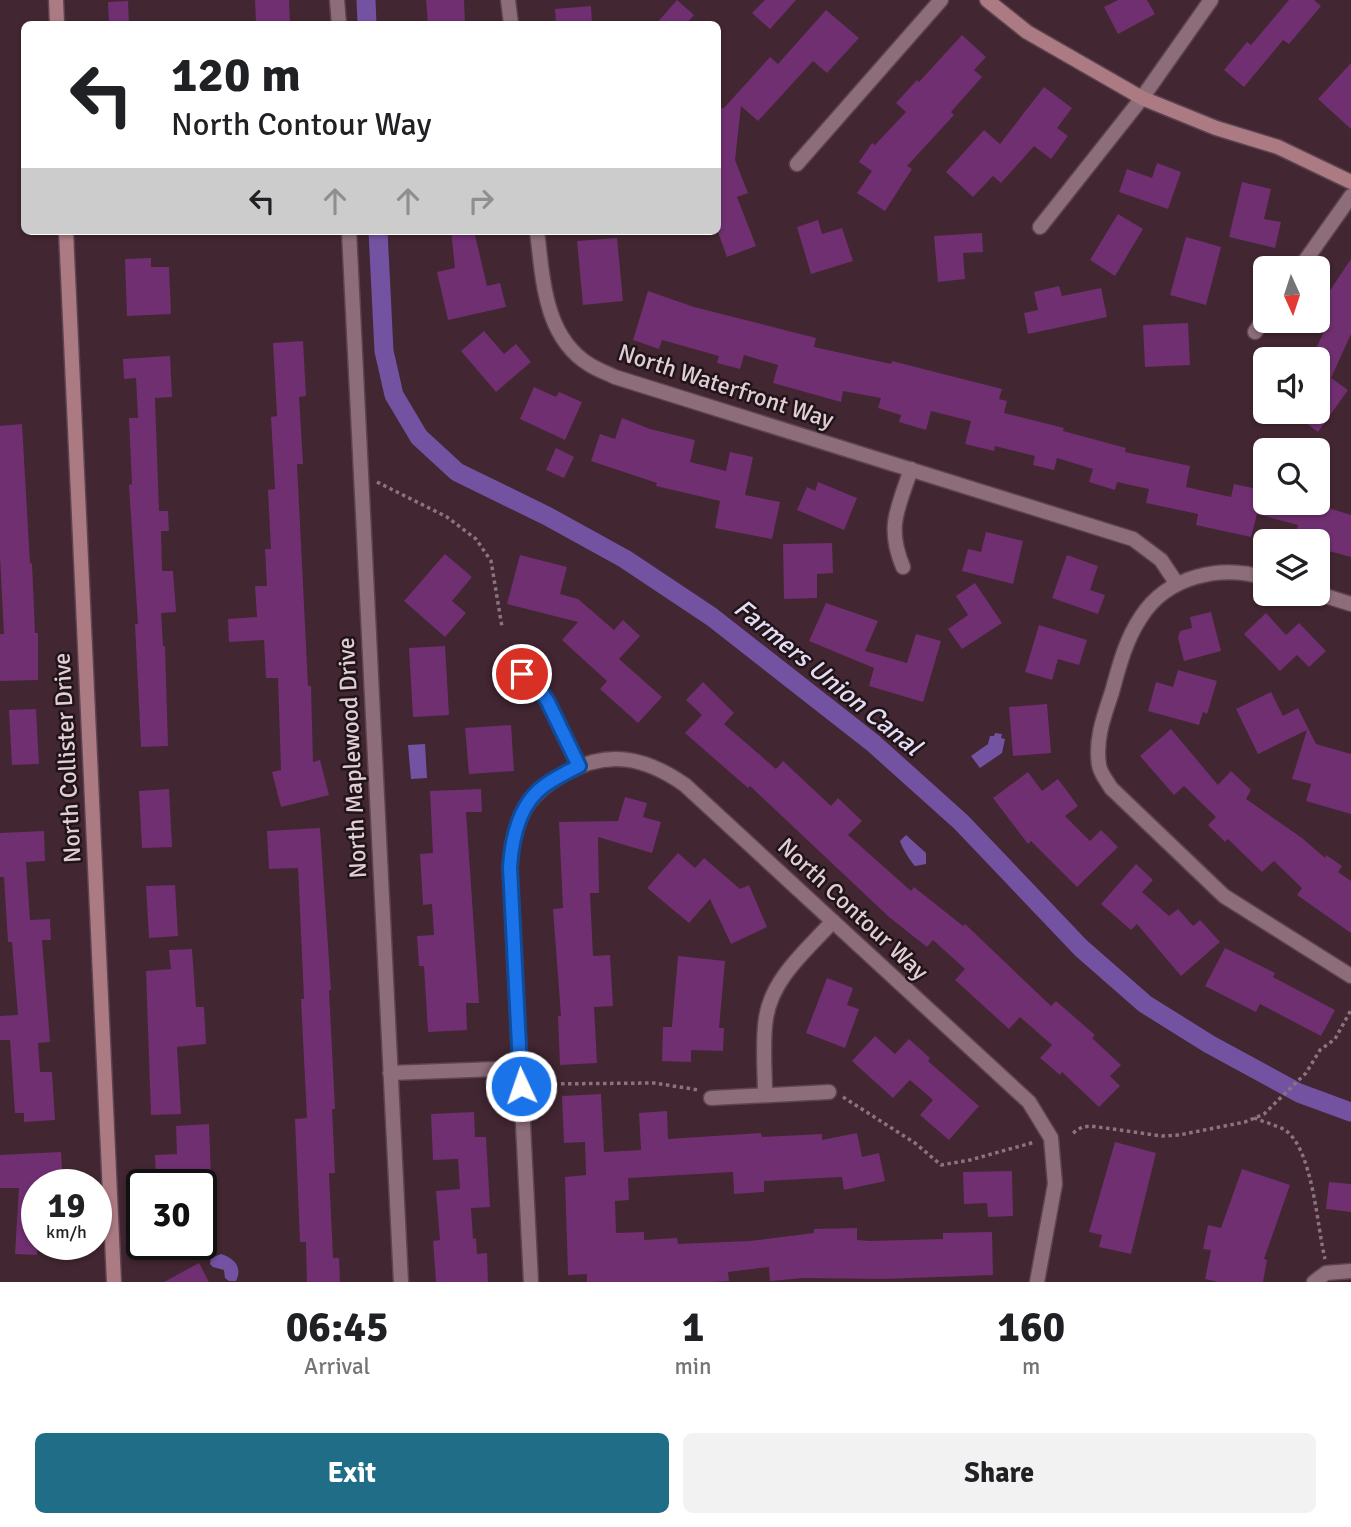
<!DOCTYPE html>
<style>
:root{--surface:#fff;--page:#f2f2f2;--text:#202124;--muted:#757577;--accent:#1f6d86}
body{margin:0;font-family:Signika,sans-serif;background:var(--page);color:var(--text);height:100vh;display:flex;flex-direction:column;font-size:26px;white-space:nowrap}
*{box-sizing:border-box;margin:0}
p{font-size:23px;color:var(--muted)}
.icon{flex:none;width:38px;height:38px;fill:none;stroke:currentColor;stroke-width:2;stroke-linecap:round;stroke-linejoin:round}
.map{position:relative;height:1282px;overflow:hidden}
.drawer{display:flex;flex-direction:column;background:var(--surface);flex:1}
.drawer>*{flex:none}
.banner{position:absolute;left:21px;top:21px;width:700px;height:214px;border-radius:10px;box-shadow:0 2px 5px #0004;background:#fff;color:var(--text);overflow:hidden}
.needle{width:46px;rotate:177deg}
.buttons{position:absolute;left:1253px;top:256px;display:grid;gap:14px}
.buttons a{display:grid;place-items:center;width:77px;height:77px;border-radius:10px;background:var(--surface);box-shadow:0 2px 5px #0004;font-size:35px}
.speed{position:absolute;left:21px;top:1169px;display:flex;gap:14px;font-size:35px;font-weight:700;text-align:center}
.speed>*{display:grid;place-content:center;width:91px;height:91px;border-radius:50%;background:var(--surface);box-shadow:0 2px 5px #0004;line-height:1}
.speed small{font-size:18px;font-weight:400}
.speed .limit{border:4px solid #111;border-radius:10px;background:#fff;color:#111}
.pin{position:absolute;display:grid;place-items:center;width:60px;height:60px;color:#fff;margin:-30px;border:4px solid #fff;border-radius:50%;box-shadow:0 2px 7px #0007}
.me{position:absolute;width:77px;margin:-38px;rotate:357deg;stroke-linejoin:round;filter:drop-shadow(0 0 5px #0008)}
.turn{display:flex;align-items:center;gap:24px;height:147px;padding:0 35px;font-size:32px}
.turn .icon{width:91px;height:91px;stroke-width:2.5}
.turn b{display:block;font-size:49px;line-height:60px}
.lanes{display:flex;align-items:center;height:66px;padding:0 35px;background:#0003;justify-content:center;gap:35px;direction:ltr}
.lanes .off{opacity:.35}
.eta{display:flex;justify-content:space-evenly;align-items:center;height:119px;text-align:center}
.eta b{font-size:42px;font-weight:800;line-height:49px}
.action{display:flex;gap:14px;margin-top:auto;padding:14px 35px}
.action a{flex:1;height:80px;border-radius:10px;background:var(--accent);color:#fff;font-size:28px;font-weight:800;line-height:80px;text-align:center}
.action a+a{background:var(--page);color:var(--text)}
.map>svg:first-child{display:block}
.water{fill:#7452a2}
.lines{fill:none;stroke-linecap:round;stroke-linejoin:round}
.canal{stroke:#7452a2;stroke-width:19}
.building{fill:#702f70}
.street-casing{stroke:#5c444e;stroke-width:17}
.secondary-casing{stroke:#5c444e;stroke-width:17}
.path{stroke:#8b747d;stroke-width:3.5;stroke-dasharray:3.5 3.5;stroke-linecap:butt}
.street{stroke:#8e6d7a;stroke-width:14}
.secondary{stroke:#ac7a83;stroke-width:14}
.route-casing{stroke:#114b97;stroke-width:18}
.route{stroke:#1a73e8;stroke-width:12}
.labels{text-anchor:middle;stroke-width:5;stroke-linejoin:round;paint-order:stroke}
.street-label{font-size:24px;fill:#e1ced5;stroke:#201419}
.water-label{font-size:26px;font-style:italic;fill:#e4dcf3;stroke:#201419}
</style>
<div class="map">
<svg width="1351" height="1282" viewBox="0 0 1351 1282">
<rect width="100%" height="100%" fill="#422632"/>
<path class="water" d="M995 733 1002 734 1001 738 1005 739 1002 753 980 768 971 756 988 744 990 736H994Z
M425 744 427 778 411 779 408 745Z
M906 835 926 853V864L915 866C911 862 901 846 900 841Z
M221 1254C234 1258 243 1267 236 1281H229L225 1278 224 1270 213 1267 210 1264 211 1258Z"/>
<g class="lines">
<path class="canal" d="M366 0 367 24
M378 231 384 351 394 395 419 437 457 472 547 516 625 559 712 617 873 743 961 822 1081 948 1145 1004 1209 1044 1299 1093 1351 1112"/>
</g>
<path class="building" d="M255 0H289L290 24H256Z
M426 0H464L465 24H428Z
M677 0 694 15 686 24H656Z
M765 0H796L770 29 752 13Z
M1118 0H1147L1155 14 1118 34 1104 7Z
M1289 0H1314L1321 6 1289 44 1283 40 1244 87 1224 70 1247 42 1251 45Z
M128 1 129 24H109L108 2Z
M591 6 592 24H556L555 9Z
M826 10 859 38 827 73 813 61 758 121 741 106 735 160 748 193 737 197 756 246 727 257 718 232V107L724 108 770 57 778 64Z
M962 35 986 57 974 70 982 77 951 112 954 115 907 166 912 169 885 211 857 193 872 171 859 162 872 143 875 145 906 112 896 103 917 80 919 82Z
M1351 63V129L1318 99Z
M1044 87 1072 108 1057 128 1068 136 1051 159 1034 146 1001 183 993 176 973 197 946 172 984 130 1000 144Z
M1157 163 1181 172 1168 209 1119 192 1127 169 1152 178Z
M1242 182 1271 189 1264 219 1281 222 1275 248 1229 237Z
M1118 214 1143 229 1115 276 1090 260Z
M818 220 822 234 842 228 853 261 811 274 797 227Z
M451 231H474L487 286 500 283 506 307 448 320 437 272 455 268Z
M982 233 983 252 963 253 965 279 938 282 934 236Z
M1186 237 1221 247 1206 305 1170 295Z
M617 238 623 301 583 305 577 241Z
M151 258V267H169L171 314 127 316 125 259Z
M1351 259V334L1331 378 1348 390 1318 432 1290 411H1318V357L1313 355 1328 323 1318 319V310L1327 291 1329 292Z
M1059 286 1062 296 1101 288 1107 317 1028 334 1024 313 1038 310 1034 292Z
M648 291 694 307 816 338 814 347 891 364 892 361 1002 389 999 399 1007 401 1004 413 1064 428 1063 431 1126 448 1125 452 1190 466 1186 487 1231 497 1234 484 1262 490 1259 502H1326L1325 507 1351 515V557L1318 548V541H1294L1298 525 1257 514 1251 537 1196 525 1198 514 1146 503 1149 489 1117 482 1115 490 1089 482 1093 469 1057 458 1054 470 1033 465 1035 456 995 446 994 451 965 444 971 421 931 411 926 430 899 422 901 415 878 408 881 398 843 391 841 402 773 383 778 365 744 355 740 369 717 363 719 356 662 340 659 349 633 340Z
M1188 323 1190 365 1145 367 1143 325Z
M484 331 504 354 516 344 531 362 496 392 461 351Z
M303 341 306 396 299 397 303 464H297L308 686H311L313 762 320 760 329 795 281 807 272 772 281 770 278 678H266L264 640 229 642 228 619 257 617 255 586H267L265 549H271L268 490 275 489 271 417 277 416 273 343Z
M170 356 172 397 155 398 159 511H168L169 531H161L162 571H173L176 612 161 613 163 646H165L168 746 141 747 135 624H138L129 485 132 484 129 418H138L136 378 124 379 123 359Z
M534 387 556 397 559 392 582 402 565 440 520 419Z
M622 418 650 429 695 440 690 462 726 471 730 452 753 457 745 495 780 502 772 539 715 528 720 501 656 486 657 483 591 461 600 434 615 439Z
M22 424 30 564 32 563 35 633H38V680L0 681V634H4L0 557V426Z
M556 448 574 457 564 478 546 470Z
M818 482 857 498 844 530 797 510 807 487 815 491Z
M986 532 1023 541 1013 584 962 571 968 549 981 552Z
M832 543 833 573 817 574V598L784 599 783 544Z
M445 554 472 577 452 601 466 613 445 637 404 601Z
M520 555 567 567 560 594 578 599 614 630 623 620 640 636 619 659 662 697 638 723 600 689 607 681 562 640 578 622 507 604Z
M1067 555 1098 566 1090 590 1105 595 1098 614 1052 598Z
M975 583 1002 623 962 649 948 629 968 615 956 596Z
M826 603 878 621 865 651 907 663 916 634 941 641 923 702 869 686 874 668 809 641Z
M1211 612 1221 651 1184 661 1178 638 1180 631 1192 628 1190 617Z
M1266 613 1286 635 1299 623 1326 651 1309 667 1297 655 1280 671 1244 634Z
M1039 625 1087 640 1079 665 1058 659 1052 680 1025 672Z
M445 646 449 715 413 717 409 648Z
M1178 670 1217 681 1207 714 1203 712 1199 725 1148 711 1156 682 1173 687Z
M703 682 734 713 724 724 776 769 783 761 831 806 838 798 862 821 848 835 911 891 914 887 963 926 965 924 1051 1006 1056 1001 1095 1035 1092 1038 1121 1065 1110 1076 1120 1086 1099 1107 1062 1072 1060 1075 1040 1058 1052 1045 1020 1017 1009 1029 955 980 965 969 933 940 927 947 889 917 750 786 748 788 685 733 702 715 686 700Z
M1271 692 1283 716 1298 708 1316 744 1351 754V814L1306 801 1311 784 1292 779 1307 730 1258 754 1236 709Z
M1047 704 1051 753 1013 756 1009 707Z
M36 709 39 764 12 765 9 710Z
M511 725 514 771 469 774 465 728Z
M1171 729 1218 785 1231 771 1251 790 1246 799 1302 838 1325 858 1326 855 1342 866 1338 872 1351 881V933L1297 895 1302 888 1274 861 1262 872 1228 839 1225 842 1208 825 1216 817 1184 786 1174 795 1140 756Z
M1028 772 1042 791 1058 779 1078 806 1065 816 1090 841 1101 830 1118 847 1077 887 1031 841 1028 844 993 798Z
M169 789 172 847 142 848 139 791Z
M481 789 482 812H466L479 1003H466L467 1030 428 1032 424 966H419L417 936 434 935 432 904 423 905 420 854 433 853 430 791Z
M625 797 647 803 643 817 661 822 652 853 598 837 599 893H590L593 956 610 955 613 1006 594 1007 597 1063 560 1065 558 1016H561L553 909 563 908 559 822 618 821Z
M320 828 331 990H329L335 1109H332L335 1173H329L333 1258H339L340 1282H307L306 1242H300L295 1119 307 1118 301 999H304L298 868 269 869 267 831Z
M44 831 45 861 26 862 30 920 50 919 51 940H42L50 1042 38 1043 40 1072H52L55 1120 24 1122V1113H15L10 1040H0V1016L18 1015 12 942H8L4 877H0V833Z
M678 853 695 868 704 858 740 889 749 885 767 927 731 944 710 899 689 923 647 888Z
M1136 864 1153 880 1142 892 1169 916 1178 909 1193 926 1200 920 1220 942 1181 976 1137 924 1131 930 1101 904Z
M175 885 178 936 149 938 146 886Z
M1225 948 1275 973 1273 977 1335 1010 1321 1036 1260 1004 1256 1012 1205 986Z
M192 949 196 1007H204L206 1044 177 1047 181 1114 151 1115 146 971 171 969 169 950Z
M678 956 725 961 719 1028H724L723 1051 691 1050V1062L662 1061 663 1027H672Z
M827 978 853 988 847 1005 859 1009 845 1048 806 1033Z
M875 1036 895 1054 909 1039 930 1058 928 1061 979 1106 949 1140 920 1115 933 1100 910 1080 893 1098 852 1061Z
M601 1094 604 1152 641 1150 639 1113 667 1111 668 1139 761 1133 762 1137 822 1134V1140L857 1133 862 1157 879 1153 885 1181 844 1190 842 1177 764 1181V1192L734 1194 733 1172 628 1178 629 1200 615 1201 616 1233 644 1232V1240L677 1238 678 1244 750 1241 814 1233V1229L857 1228V1240L869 1241 943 1239V1233L992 1232 993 1275 883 1279 803 1278 770 1281 769 1267 728 1272 729 1281 708 1282H587V1274L568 1275 565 1177 586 1175 585 1142 564 1143 562 1096Z
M474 1112 475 1137H486L490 1207 471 1208 473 1239 476 1238 477 1254 487 1253 488 1282H436L433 1241 440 1240 436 1191 460 1189 458 1159 433 1160 431 1114Z
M209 1124 211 1177 156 1179 155 1155 177 1154 176 1126Z
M1115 1142 1156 1153 1131 1254 1099 1247 1102 1235 1089 1232Z
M61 1152 63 1185H37V1255L15 1254 19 1188H0V1155Z
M1242 1169 1290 1185 1264 1259 1267 1260 1263 1282H1218L1205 1279 1211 1250 1203 1249 1208 1225 1221 1228Z
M1012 1171 1013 1216 988 1217 987 1203 964 1204 963 1172Z
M1329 1182 1351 1184V1212L1326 1209Z
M199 1263 209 1282H164Z"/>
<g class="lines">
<defs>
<path id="street" d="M337 0 339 24
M508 0 511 24
M797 164 941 0
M1040 227 1142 98 1211 0
M349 231 401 1282
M537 231C543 279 544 337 590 365 598 370 607 373 615 377L1133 539 1161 560 1177 584
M1300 268 1351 196
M1255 332 1265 317
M903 567C886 526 898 509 911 469
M1265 578C1221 564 1167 576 1141 617 1126 639 1119 666 1112 692 1104 716 1095 739 1099 765 1100 773 1107 781 1111 788L1224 896 1351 976
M1316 593 1351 604
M507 664 536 684 548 702 579 766
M390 1073 520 1068
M765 1095C765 1069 762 1043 766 1018 772 978 807 950 833 921
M711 1098 829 1092
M531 1282 510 867C513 821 524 797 564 774 608 749 645 757 685 785L1029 1102 1051 1138 1055 1184 1037 1282
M1314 1282 1326 1273 1351 1271"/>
<path id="secondary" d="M56 0 57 24
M987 0 1027 32 1142 98 1216 128 1278 147 1351 182
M66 231 114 1282"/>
</defs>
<use href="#street" class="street-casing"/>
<use href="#secondary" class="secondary-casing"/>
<path class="path" d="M377 482 447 517 476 539 491 561 502 627
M540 1084 654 1083 699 1090
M843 1097 915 1143 941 1165 970 1160 1035 1142
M1254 1118C1264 1122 1276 1125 1285 1130 1313 1149 1317 1227 1325 1259
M1073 1133 1082 1127 1091 1126 1162 1136 1179 1135 1245 1122 1264 1114 1306 1073 1320 1050 1335 1039 1351 1010"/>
<use href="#street" class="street"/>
<use href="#secondary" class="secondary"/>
</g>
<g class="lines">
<defs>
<path id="route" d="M521 1086 510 867C512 838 519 804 544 786 555 778 567 772 579 766L548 702 536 684 522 674"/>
</defs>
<use href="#route" class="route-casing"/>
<use href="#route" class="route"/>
</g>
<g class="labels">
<g class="street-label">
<text transform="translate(726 386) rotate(18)" y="8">North Waterfront Way</text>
<text transform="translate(67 758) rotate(-93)" y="8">North Collister Drive</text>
<text transform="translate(352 758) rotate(-93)" y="8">North Maplewood Drive</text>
<text transform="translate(853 909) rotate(43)" y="8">North Contour Way</text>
</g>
<g class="water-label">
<text transform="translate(828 677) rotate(39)" y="9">Farmers Union Canal</text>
</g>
</g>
</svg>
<div class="buttons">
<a><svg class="needle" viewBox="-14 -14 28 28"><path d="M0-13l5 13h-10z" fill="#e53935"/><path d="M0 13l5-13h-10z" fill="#757577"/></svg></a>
<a><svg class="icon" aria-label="sound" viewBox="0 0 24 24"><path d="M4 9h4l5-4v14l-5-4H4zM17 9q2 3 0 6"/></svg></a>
<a><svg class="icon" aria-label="search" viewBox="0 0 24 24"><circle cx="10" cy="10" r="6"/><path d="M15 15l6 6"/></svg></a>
<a><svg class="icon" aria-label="layers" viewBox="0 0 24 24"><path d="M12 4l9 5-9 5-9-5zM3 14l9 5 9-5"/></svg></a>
</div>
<div class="speed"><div>19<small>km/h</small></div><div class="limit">30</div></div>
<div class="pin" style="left:522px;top:674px;background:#d93025"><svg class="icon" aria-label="arrive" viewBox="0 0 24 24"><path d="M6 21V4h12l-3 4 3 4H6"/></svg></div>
<svg class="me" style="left:521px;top:1086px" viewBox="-20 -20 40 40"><circle r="17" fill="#1a73e8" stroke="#fff" stroke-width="3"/><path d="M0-11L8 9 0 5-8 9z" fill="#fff"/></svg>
<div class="banner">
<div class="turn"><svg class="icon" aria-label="left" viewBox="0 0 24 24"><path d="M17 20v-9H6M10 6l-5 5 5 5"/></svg><div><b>120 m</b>North Contour Way</div></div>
<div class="lanes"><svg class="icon" aria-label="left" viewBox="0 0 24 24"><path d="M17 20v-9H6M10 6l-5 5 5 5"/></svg><svg class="icon off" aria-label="ahead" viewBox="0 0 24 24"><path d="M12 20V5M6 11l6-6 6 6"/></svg><svg class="icon off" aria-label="ahead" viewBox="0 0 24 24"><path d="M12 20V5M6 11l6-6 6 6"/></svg><svg class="icon off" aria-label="right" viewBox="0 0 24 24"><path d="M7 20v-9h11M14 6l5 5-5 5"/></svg></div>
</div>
</div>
<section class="drawer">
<div class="eta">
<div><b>06:45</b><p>Arrival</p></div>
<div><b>1</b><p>min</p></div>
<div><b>160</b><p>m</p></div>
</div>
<div class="action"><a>Exit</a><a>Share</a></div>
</section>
